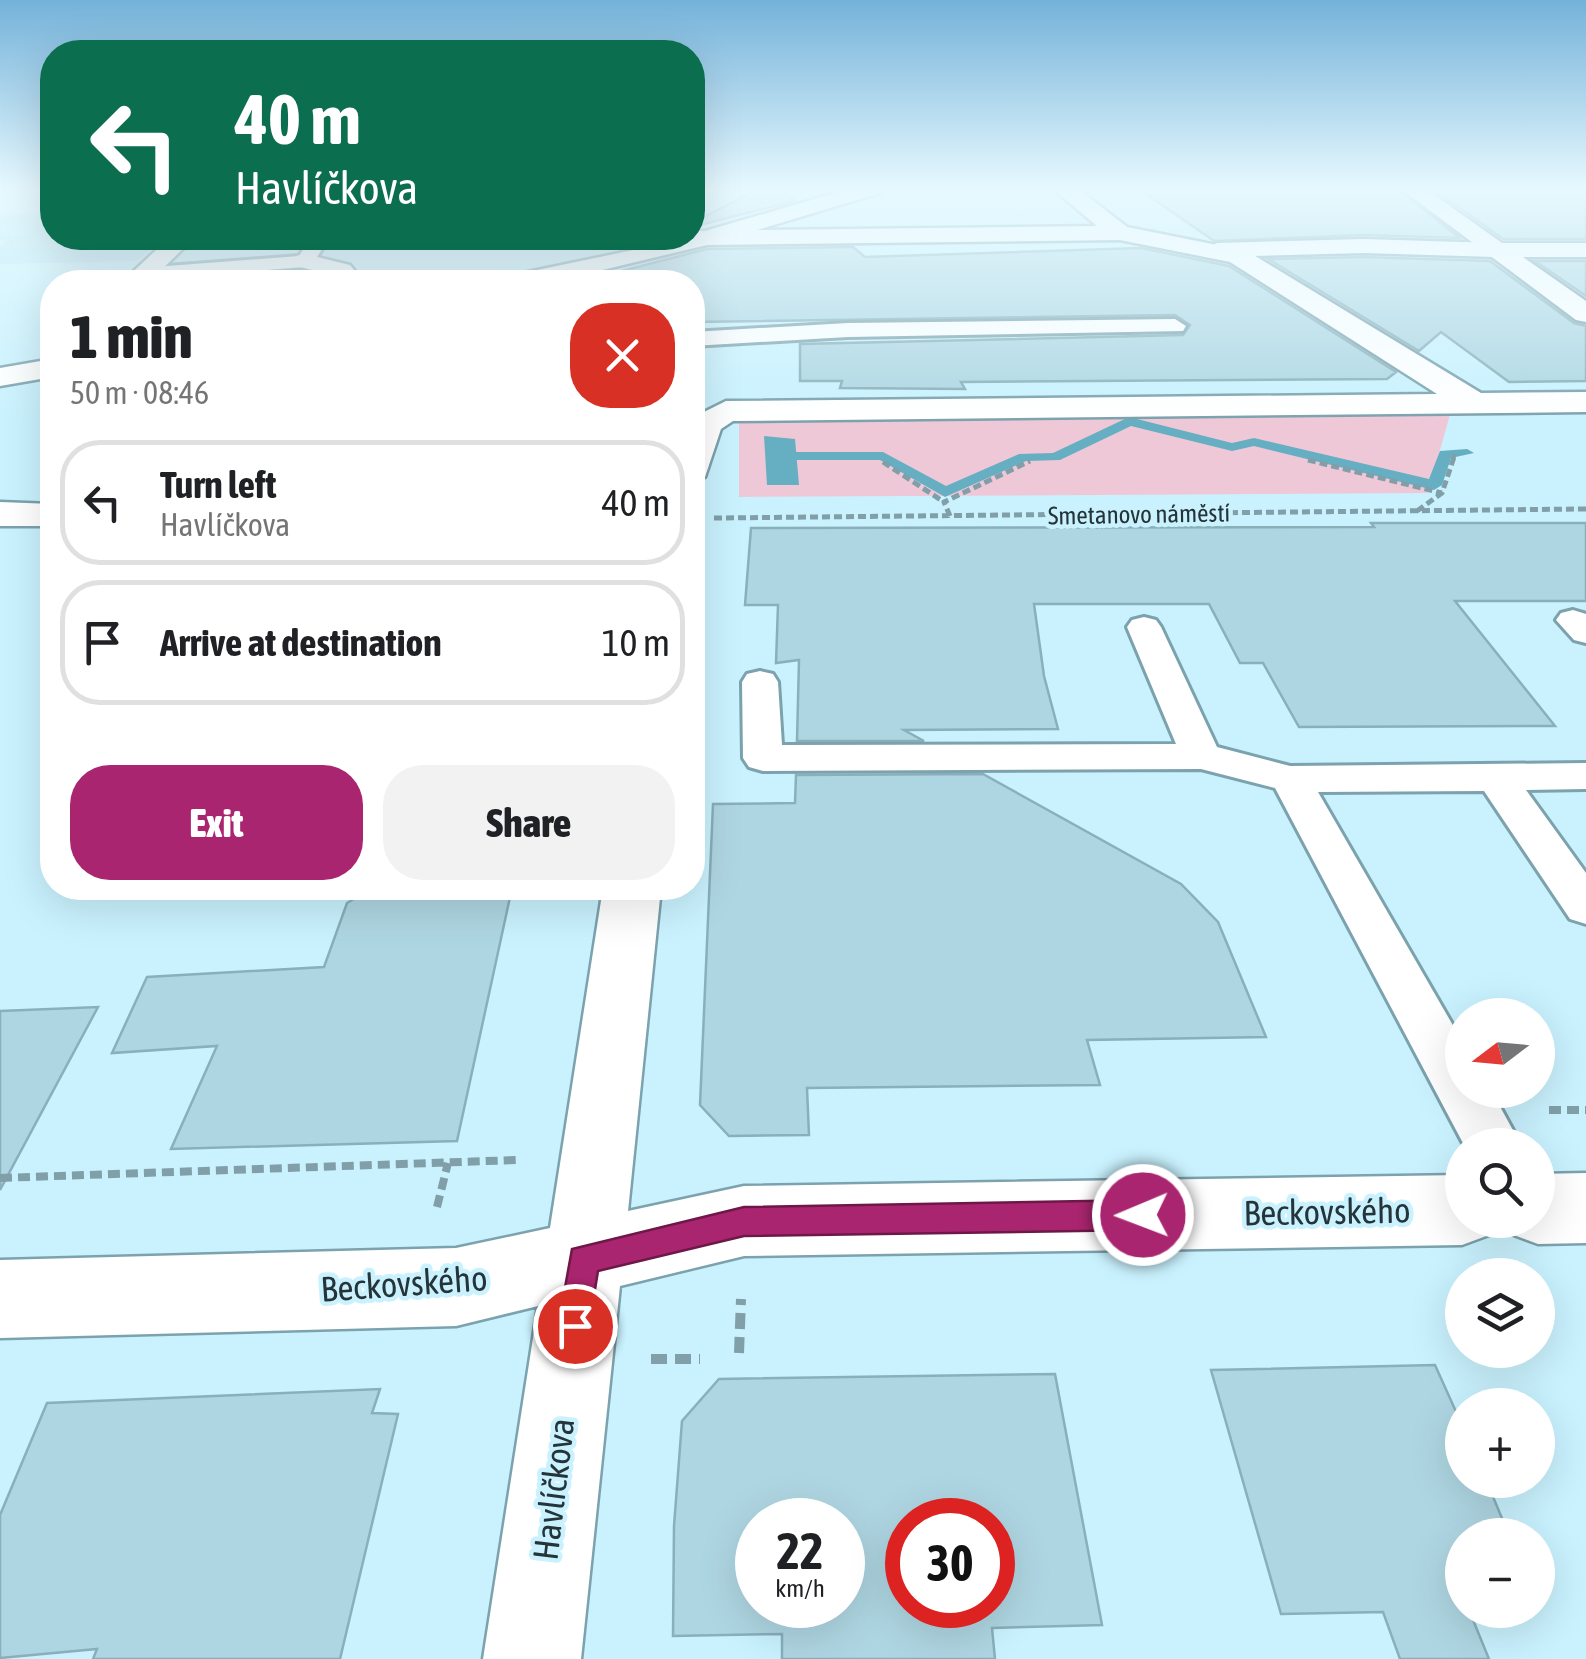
<!DOCTYPE html>
<meta charset="utf-8">
<style>
:root{--surface:#fff;--page:#f2f2f2;--text:#202124;--muted:#757577;--line:#e0e0e0;--accent:#aa256f}
body{margin:0;font-family:"Asap Condensed",sans-serif;background:var(--page);color:var(--text);height:100vh;display:flex;flex-direction:column;font-size:38px;white-space:nowrap}
*{box-sizing:border-box;margin:0}
p{font-size:32px;color:var(--muted)}
.icon{flex:none;width:55px;height:55px;fill:none;stroke:currentColor;stroke-width:2;stroke-linecap:round;stroke-linejoin:round}
.map{position:relative;flex:1;overflow:hidden}
.sheet{position:absolute;left:40px;top:270px;width:665px;height:630px;display:flex;flex-direction:column;background:var(--surface);border-radius:40px;box-shadow:0 10px 40px #0002}
.sheet>*{flex:none}
.top-card{position:absolute;left:40px;top:40px;width:665px;height:210px;border-radius:40px;box-shadow:0 10px 40px #0002;background:#0b6e4f;color:#fff;overflow:hidden}
.needle{width:65px;rotate:254deg}
.controls{position:absolute;left:1445px;top:998px;display:grid;gap:20px}
.controls a{display:grid;place-items:center;width:110px;height:110px;border-radius:50%;background:var(--surface);box-shadow:0 10px 40px #0002;font-size:50px}
.speed{position:absolute;left:735px;top:1498px;display:flex;gap:20px;font-size:50px;font-weight:700;text-align:center}
.speed>*{display:grid;place-content:center;width:130px;height:130px;border-radius:50%;background:var(--surface);box-shadow:0 10px 40px #0002;line-height:1}
.speed small{font-size:25px;font-weight:400}
.speed .limit{border:15px solid #d22;background:#fff;color:#111}
.pin{position:absolute;display:grid;place-items:center;width:85px;height:85px;color:#fff;margin:-42px;border:5px solid #fff;border-radius:50%;box-shadow:0 2px 10px #0007}
.me{position:absolute;width:110px;margin:-55px;rotate:269deg;stroke-linejoin:round;filter:drop-shadow(0 0 8px #0008)}
.turn{display:flex;align-items:center;gap:35px;height:210px;padding:0 30px;font-size:45px}
.turn .icon{width:130px;height:130px;stroke-width:2.5}
.turn b{display:block;font-size:70px;line-height:85px}
.round{display:grid;place-items:center;flex:none;width:105px;height:105px;border-radius:40px;background:var(--page)}
.summary{display:flex;align-items:center;justify-content:space-between;height:170px;padding:0 30px}
h1{font-size:60px;font-weight:800;line-height:75px}
.primary-button{display:flex;gap:20px;margin-top:auto;padding:20px 30px}
.primary-button a{flex:1;height:115px;border-radius:40px;background:var(--accent);color:#fff;font-size:40px;font-weight:800;line-height:115px;text-align:center}
.primary-button a+a{background:var(--page);color:var(--text)}
ul{padding:0;list-style:none}
li{display:flex;align-items:center;gap:30px;height:125px;margin:0 20px 15px;padding:0 10px;border:5px solid var(--line);border-radius:40px}
li div{flex:1}
li b{display:block;font-size:38px}
li em{font-style:normal}
.map>svg:first-child{display:block}
.built{fill:#b5e6f5}
.green{fill:#efc8d8}
.water{fill:#66aec2}
.lines{fill:none;stroke-linecap:round;stroke-linejoin:round}
.stream{fill:#66aec2;fill-rule:evenodd}
.building{fill:#aed6e2;stroke:#88afba;stroke-width:2.5;fill-rule:evenodd}
.service-casing{stroke:#7ca2ad;stroke-width:6}
.pedestrian-casing{stroke:#7ca2ad;stroke-width:5}
.minor-casing{stroke:#7ca2ad;stroke-width:5}
.path-far3{stroke:#819fa8;stroke-width:4;stroke-dasharray:6 2.5;stroke-linecap:butt}
.path-far2{stroke:#819fa8;stroke-width:5;stroke-dasharray:8 4;stroke-linecap:butt}
.path-far1{stroke:#819fa8;stroke-width:8;stroke-dasharray:12 6;stroke-linecap:butt}
.path{stroke:#819fa8;stroke-width:10;stroke-dasharray:16 8;stroke-linecap:butt}
.service{fill:#fff;fill-rule:evenodd}
.pedestrian{fill:#fff;fill-rule:evenodd}
.minor{fill:#fff;fill-rule:evenodd}
.route{fill:#aa256f;stroke:#6e1848;stroke-width:2.5}
.labels{text-anchor:middle;stroke-width:9;stroke-linejoin:round;paint-order:stroke}
.far-street-label{font-size:25px;fill:#243439;stroke:#c9f2fe}
.near-street-label{font-size:35px;fill:#243439;stroke:#c9f2fe}
</style>
<div class="map">
<svg width="1586" height="1659" viewBox="0 0 1586 1659">
<rect width="100%" height="100%" fill="#c9f2fe"/>
<path class="built" d="M52 202V238H165L136 261 0 264V246L7 241 0 240V215L39 213Z"/>
<path class="green" d="M1451 411 1428 493 739 497V419Z"/>
<path class="water" d="M764 436 795 439 799 485H767Z"/>
<g class="lines">
<path class="stream" d="M1129 417 1232 443 1254 438 1429 479 1440 451 1467 449 1474 453 1451 458 1442 485 1434 490 1254 446 1232 451 1131 426 1060 460 1026 461 945 497 880 460H782L775 456 782 452H883L946 486 1019 454 1053 453Z"/>
</g>
<path class="building" d="M1139 189H1397L1460 238 1364 235 1214 241Z
M1433 189H1586V239H1503Z
M772 191 785 193 795 201 692 227V223L753 192Z
M853 247 865 257 1141 248 1229 266 1396 372 1387 379 961 382 965 389 840 388 842 381H800V344L1183 335 1190 325 1175 315 692 322V282H579L707 249Z
M1364 257 1490 261 1574 323 1586 326V381L1509 382 1441 332 1419 351 1268 259Z
M1535 261H1586V296Z
M1371 523H1586V601H1455L1555 726 1299 727 1263 663H1240L1209 604H1034L1044 676 1058 729 904 730 924 741H797L799 660 776 663 778 605H745L751 528 1374 527Z
M983 774 1181 884 1218 922 1266 1037 1087 1040 1100 1085 807 1088 809 1135 729 1136 700 1105 713 804 795 803 796 775Z
M372 888H512L457 1141 171 1149 217 1046 112 1053 147 977 324 967 347 903Z
M98 1007 0 1190V1011Z
M1435 1365 1462 1425V1480H1486L1509 1535H1462V1610H1469L1489 1659H1400L1383 1612 1281 1614 1211 1370Z
M1055 1374 1102 1625 992 1628 995 1659H782V1634L673 1636 674 1526 682 1421 719 1379ZM758 1520H842V1605H758ZM908 1520H992V1605H908Z
M380 1389 372 1413 398 1414 340 1659H93L97 1649 0 1658V1515L47 1403Z"/>
<g class="lines">
<defs>
<path id="service" d="M311 238H329L312 265 305 267 141 280 131 274 141 268 299 256Z
M1175 319 1186 326 1183 331 848 337 692 346V332L848 323Z
M1573 610 1586 614V643L1574 640 1556 620 1561 613Z
M1144 617 1156 620 1161 627 1217 747 1290 766 1586 763V789L1526 790 1586 873V924L1570 919 1484 791 1318 792 1462 1041V1090H1491L1521 1145H1464L1275 788 1201 769 763 771 749 767 743 758 742 682 747 674 760 671 773 674 778 682 782 745 1176 744 1127 627 1132 620Z"/>
<path id="pedestrian" d="M1364 239 1495 243 1507 250 1495 257 1364 253 1217 257 1205 250 1217 243Z
M305 254 350 265 364 282H338L332 275 296 266 293 261 296 256Z"/>
<path id="minor" d="M849 189H884L880 193 757 230 1097 226 1053 189H1078L1127 227 1247 251 1481 393 1586 392V412L733 421 721 429 705 477 692 480V418L726 401 1437 394 1230 262 1120 240 707 245 552 282H505L518 274 643 248 675 238H692V231H705Z
M1401 189H1426L1502 243H1586V257H1523L1586 301V322L1576 320Z
M169 238H194L149 282H122Z
M52 359V377L0 386V368Z
M0 502 52 504V526H0Z
M603 888H661L628 1211 744 1186 1462 1175V1220H1495L1489 1235 1462 1245 744 1256 620 1286 581 1659H483L538 1306 456 1326 0 1338V1260L456 1248 550 1228Z
M1586 1173V1243L1538 1244 1511 1234 1505 1220H1538V1174Z"/>
</defs>
<use href="#service" class="service-casing"/>
<use href="#pedestrian" class="pedestrian-casing"/>
<use href="#minor" class="minor-casing"/>
<path class="path-far3" d="M1453 460 1455 453"/>
<path class="path-far2" d="M1308 460 1442 493
M883 462 944 502
M1417 511 1442 493 1454 457
M950 516 944 502 1030 461
M714 518 1586 509"/>
<path class="path-far1" d="M1549 1110H1586
M0 1178 518 1160
M437 1207 448 1163"/>
<path class="path" d="M739 1353 741 1299
M651 1359H700"/>
<use href="#service" class="service"/>
<use href="#pedestrian" class="pedestrian"/>
<use href="#minor" class="minor"/>
</g>
<linearGradient id="sky" x2="0" y2="1"><stop stop-color="#74b2d9"/><stop offset="0.45" stop-color="#e7f9ff"/><stop offset="1" stop-color="#e7f9ff" stop-opacity="0"/></linearGradient>
<rect width="1586" height="421" fill="url(#sky)"/>
<path class="route" d="M1143 1200 1154 1205 1159 1215 1154 1225 1143 1230 744 1236 598 1271 587 1338 575 1343 563 1338 558 1326 572 1249 744 1207Z"/>
<g class="labels">
<g class="far-street-label">
<text transform="translate(1139 514) rotate(-1)" y="9">Smetanovo náměstí</text>
</g>
<g class="near-street-label">
<text transform="translate(1327 1212) rotate(-1)" y="12">Beckovského</text>
<text transform="translate(404 1284) rotate(-4)" y="12">Beckovského</text>
<text transform="translate(554 1489) rotate(-83)" y="12">Havlíčkova</text>
</g>
</g>
</svg>
<div class="controls">
<a><svg class="needle" viewBox="-14 -14 28 28"><path d="M0-13l5 13h-10z" fill="#e53935"/><path d="M0 13l5-13h-10z" fill="#757577"/></svg></a>
<a><svg class="icon" aria-label="search" viewBox="0 0 24 24"><circle cx="10" cy="10" r="6"/><path d="M15 15l6 6"/></svg></a>
<a><svg class="icon" aria-label="layers" viewBox="0 0 24 24"><path d="M12 4l9 5-9 5-9-5zM3 14l9 5 9-5"/></svg></a>
<a>+</a>
<a>−</a>
</div>
<div class="speed"><div>22<small>km/h</small></div><div class="limit">30</div></div>
<div class="pin" style="left:575px;top:1326px;background:#d93025"><svg class="icon" aria-label="arrive" viewBox="0 0 24 24"><path d="M6 21V4h12l-3 4 3 4H6"/></svg></div>
<svg class="me" style="left:1143px;top:1215px" viewBox="-20 -20 40 40"><circle r="17" fill="#aa256f" stroke="#fff" stroke-width="3"/><path d="M0-11L8 9 0 5-8 9z" fill="#fff"/></svg>
<div class="top-card">
<div class="turn"><svg class="icon" aria-label="left" viewBox="0 0 24 24"><path d="M17 20v-9H6M10 6l-5 5 5 5"/></svg><div><b>40 m</b>Havlíčkova</div></div>
</div>
<section class="sheet">
<div class="summary"><div><h1>1 min</h1><p>50 m · 08:46</p></div><a class="round" style="background:#d93025;color:#fff"><svg class="icon" aria-label="close" viewBox="0 0 24 24"><path d="M6 6l12 12M18 6L6 18"/></svg></a></div>
<ul>
<li><svg class="icon" aria-label="left" viewBox="0 0 24 24"><path d="M17 20v-9H6M10 6l-5 5 5 5"/></svg><div><b>Turn left</b><p>Havlíčkova</p></div><em>40 m</em></li>
<li><svg class="icon" aria-label="arrive" viewBox="0 0 24 24"><path d="M6 21V4h12l-3 4 3 4H6"/></svg><div><b>Arrive at destination</b></div><em>10 m</em></li>
</ul>
<div class="primary-button"><a>Exit</a><a>Share</a></div>
</section>
</div>
